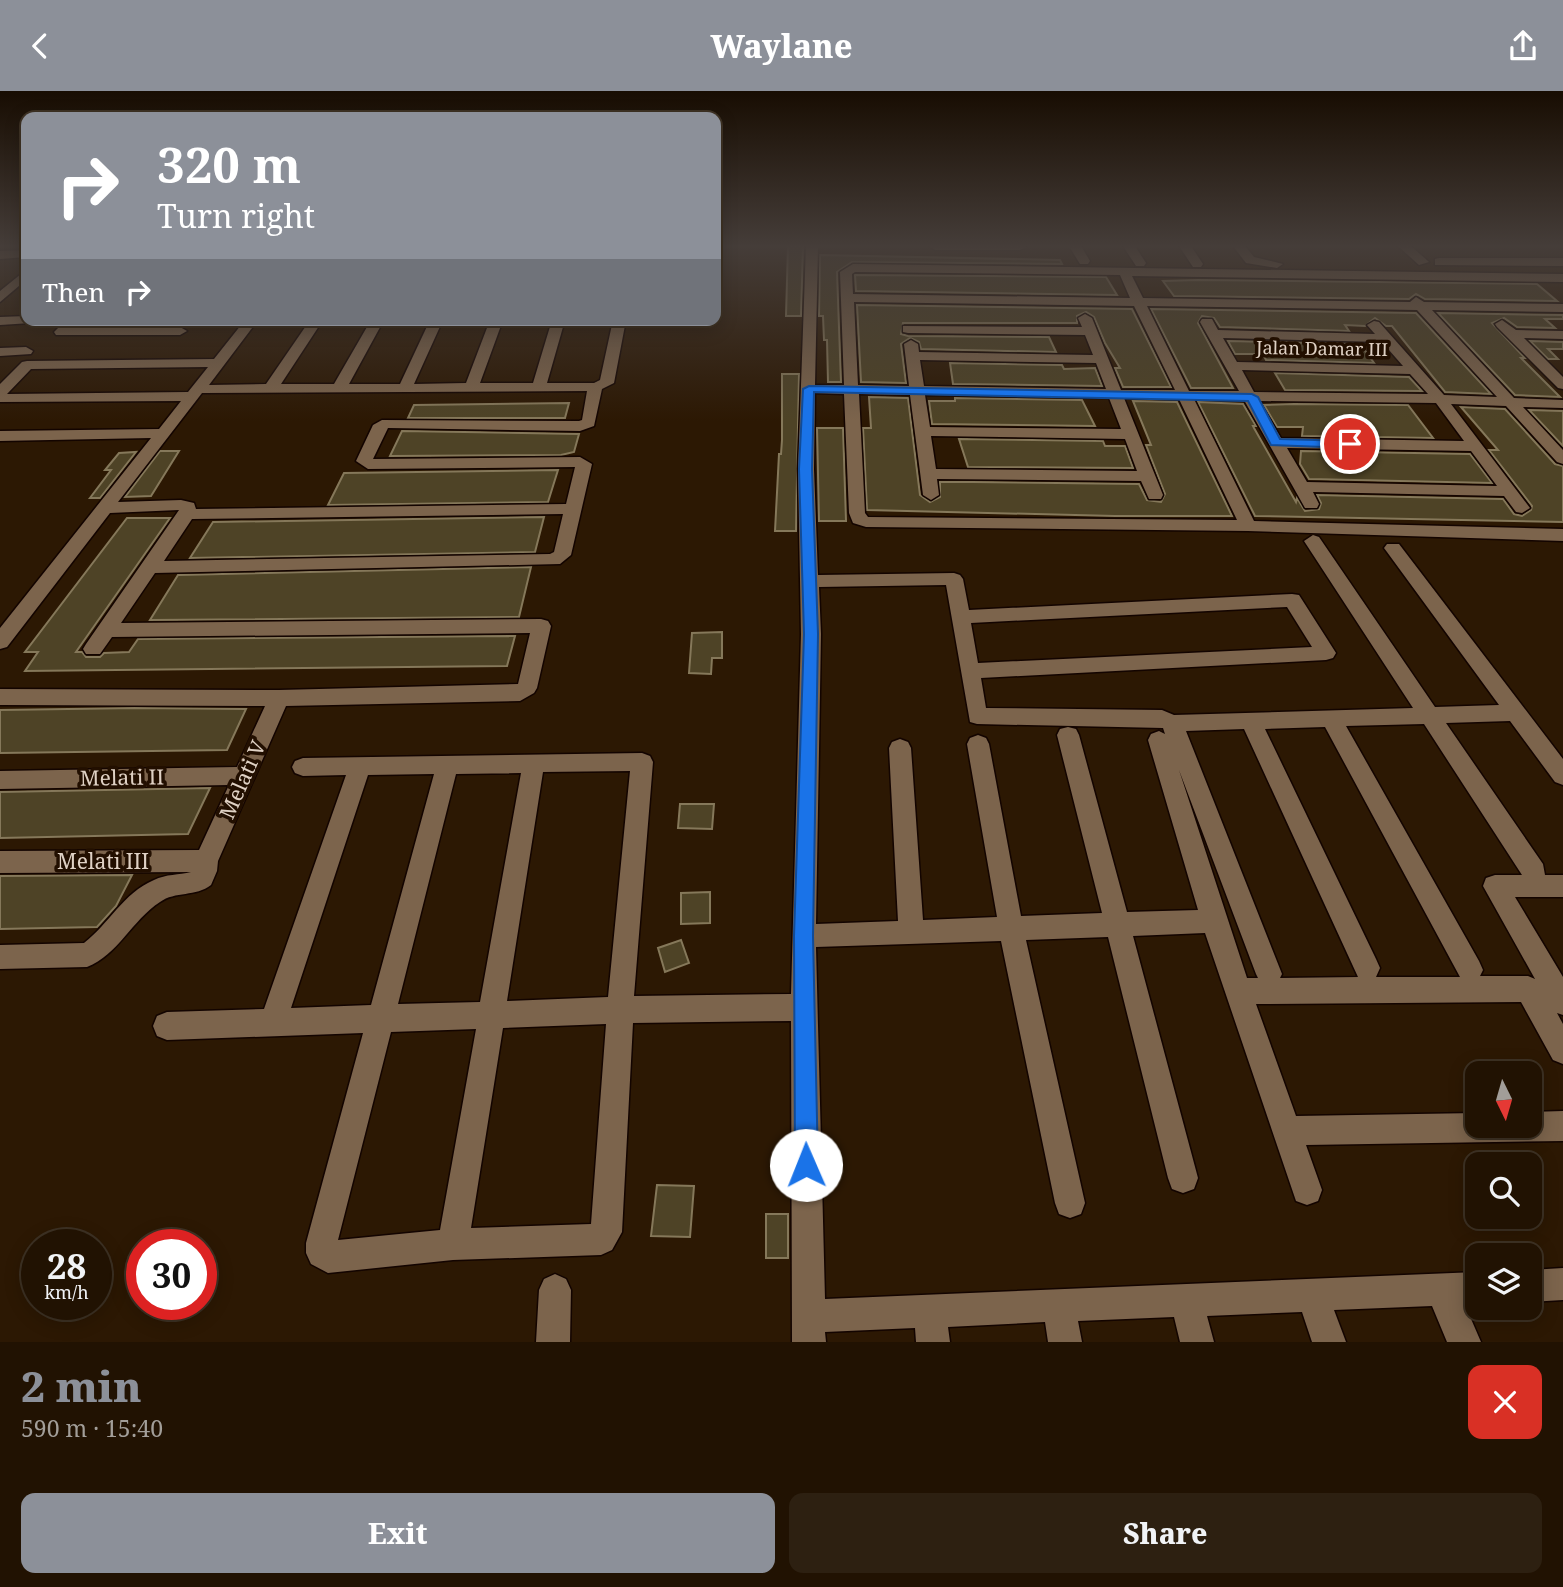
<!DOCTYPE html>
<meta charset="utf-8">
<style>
:root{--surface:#211202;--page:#2d2011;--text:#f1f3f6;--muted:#a29e99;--line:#3e3224;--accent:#8c9099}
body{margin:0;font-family:"Noto Serif",serif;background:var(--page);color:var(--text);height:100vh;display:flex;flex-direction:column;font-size:26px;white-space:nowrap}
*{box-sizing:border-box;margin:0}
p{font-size:23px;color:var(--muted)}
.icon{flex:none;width:38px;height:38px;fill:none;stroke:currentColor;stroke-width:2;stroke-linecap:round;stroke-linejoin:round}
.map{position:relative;height:1251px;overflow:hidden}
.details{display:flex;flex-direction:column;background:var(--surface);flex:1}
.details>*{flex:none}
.banner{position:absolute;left:21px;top:21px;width:700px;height:214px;border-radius:14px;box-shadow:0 4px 18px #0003,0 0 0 2px var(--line);background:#8c9099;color:#fff;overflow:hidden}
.needle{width:46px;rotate:175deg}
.fabs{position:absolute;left:1465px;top:970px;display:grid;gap:14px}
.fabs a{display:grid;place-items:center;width:77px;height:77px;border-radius:14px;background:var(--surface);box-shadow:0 4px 18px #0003,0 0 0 2px var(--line);font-size:35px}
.speed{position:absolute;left:21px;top:1138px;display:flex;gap:14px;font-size:35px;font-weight:700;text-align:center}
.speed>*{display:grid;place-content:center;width:91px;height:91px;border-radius:50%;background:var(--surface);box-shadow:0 4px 18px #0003,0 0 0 2px var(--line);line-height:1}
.speed small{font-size:18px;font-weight:400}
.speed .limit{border:10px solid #d22;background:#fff;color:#111}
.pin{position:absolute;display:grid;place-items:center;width:60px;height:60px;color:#fff;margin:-30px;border:4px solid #fff;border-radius:50%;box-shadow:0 2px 7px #0007}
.me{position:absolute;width:77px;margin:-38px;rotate:359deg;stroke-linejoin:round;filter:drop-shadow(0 0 5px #0008)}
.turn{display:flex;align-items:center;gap:24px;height:147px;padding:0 21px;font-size:32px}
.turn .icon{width:91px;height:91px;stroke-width:2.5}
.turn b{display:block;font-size:49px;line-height:60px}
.then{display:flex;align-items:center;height:66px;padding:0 21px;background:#0003;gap:14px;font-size:26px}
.round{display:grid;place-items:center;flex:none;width:74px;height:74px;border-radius:14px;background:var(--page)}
.head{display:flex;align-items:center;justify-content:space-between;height:119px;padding:0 21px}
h1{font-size:42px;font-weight:800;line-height:52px;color:var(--accent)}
.cta{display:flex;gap:14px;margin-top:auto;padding:14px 21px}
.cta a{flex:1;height:80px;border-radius:14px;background:var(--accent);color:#fff;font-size:28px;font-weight:800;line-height:80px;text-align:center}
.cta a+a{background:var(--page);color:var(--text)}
header{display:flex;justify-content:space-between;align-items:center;height:91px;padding:0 21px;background:var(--accent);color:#fff;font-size:32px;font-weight:800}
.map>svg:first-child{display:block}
.building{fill:#4e4326;stroke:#85785a;stroke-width:2}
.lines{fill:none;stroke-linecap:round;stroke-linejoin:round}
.minor-casing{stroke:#130400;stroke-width:3}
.minor{fill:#7c644c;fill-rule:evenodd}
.route{fill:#1a73e8;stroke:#114b97;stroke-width:2}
.labels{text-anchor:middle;stroke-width:7;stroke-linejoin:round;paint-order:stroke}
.far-street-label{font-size:18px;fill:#dfd1c4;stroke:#220f00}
.street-label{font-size:21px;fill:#dfd1c4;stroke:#220f00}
</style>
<header><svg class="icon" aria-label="back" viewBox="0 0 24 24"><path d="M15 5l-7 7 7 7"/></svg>Waylane<svg class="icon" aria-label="share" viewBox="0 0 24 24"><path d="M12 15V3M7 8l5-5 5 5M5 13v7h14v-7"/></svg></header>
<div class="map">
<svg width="1563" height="1251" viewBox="0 0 1563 1251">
<rect width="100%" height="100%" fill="#2c1803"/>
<path class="building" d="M788 155H803L801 225H786Z
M820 164 1060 169 1062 173 852 171 837 181 841 291H828L827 249H824L823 225H819Z
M855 184 1106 186 1117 204 856 200Z
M1198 189 1537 193 1557 210 1425 208 1416 203 1409 208 1174 205 1163 190Z
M857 214 1132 218 1171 296H1123L1115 277H1120L1105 252 1094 226 1086 221 1077 225V232H903L901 243 908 245 1049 246 1056 261 921 258 919 251 910 247 901 253 906 292 861 291Z
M1151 218 1416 222 1491 303 1445 301 1392 235H1386L1375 227 1365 235 1345 234 1349 240 1220 236 1214 227 1202 225 1198 232 1233 297H1191Z
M1438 222 1563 224V228H1545L1555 237 1517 236 1504 227 1492 232 1525 267H1521L1560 306 1515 304Z
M1228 250 1360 253 1374 272 1266 269 1263 263H1235Z
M1530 250 1563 251V258H1548L1558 268H1548Z
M950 272 1062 274 1064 278 1095 277 1102 295 953 293Z
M1275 282 1409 286 1422 300 1285 299Z
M782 283H799L796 440H775L779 363H781L782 349Z
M869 306 908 307 920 404 930 411 940 406V391H972L1139 393 1147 409 1161 411 1165 403 1146 354H1151L1133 310 1177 311 1232 425H1115L867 419 863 337H871Z
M955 307 1082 309 1095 335 932 333 929 310H955Z
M1198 311 1243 313 1256 335H1253L1254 337 1296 411 1297 407 1305 420 1319 418 1321 412 1317 404 1503 408 1514 423 1522 425 1531 419 1532 415 1489 359H1498L1461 316 1505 318 1555 373 1563 375V431L1255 425Z
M569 312 565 327H408L414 314Z
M1294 313 1408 314 1433 347 1302 345 1303 336H1277L1264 314Z
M1529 319 1563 320V355Z
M817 337H843L846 430H819Z
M402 340 579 343 574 361 561 364 390 365Z
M959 348 1103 350 1105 355H1125L1133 377 968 376Z
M160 360H179L151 405 125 406Z
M1301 360 1470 363 1492 392 1309 388 1300 373Z
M136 361 100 407H90L111 379H105L119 362Z
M558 379 548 411 328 414 344 382Z
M544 426 535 461 190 467 213 431Z
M127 427H170L76 561H82L86 566H100L104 562 129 561 138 548 515 545 507 575 25 580 38 561H25Z
M531 476 519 526 150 529 178 484Z
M722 541V567H712L711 583 689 582 692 542Z
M136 617 246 618 227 659 0 662V619Z
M210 697 188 743 0 747V701Z
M680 713H714L712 738 678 737Z
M132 784 116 815 97 836 0 838V785Z
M710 801V832L681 833V802Z
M681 849 689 872 665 881 658 857Z
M657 1094 694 1095 690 1146 651 1145Z
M766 1123H788V1167H766Z"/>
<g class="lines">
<defs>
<path id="minor" d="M806 155H818L815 294H844L840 181 853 173 1563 183V191L1132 185 1143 207 1410 211 1416 206 1424 211 1563 213V221L1432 219 1514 307 1563 309V317L1523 316 1563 359V373L1557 371 1506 315 1451 313 1530 417 1522 422 1516 421 1504 405 1313 401 1319 413 1317 417H1305L1244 309 1194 308 1254 430 1563 438V450L1248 440 866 436 853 432 849 422 844 303 815 302 814 378 818 484 954 482 960 484 963 488 969 519 1292 503 1299 504 1336 562 1333 567 1326 569 981 587 986 617 1162 619 1174 624 1413 617 1304 450 1313 444 1319 446 1435 616 1499 614 1387 461 1384 457 1387 453H1399L1563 668V694L1555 691 1510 630 1446 632 1543 773 1545 784H1563V806H1515L1563 886V924L1557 922 1563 933V973L1553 969 1521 911 1256 913 1296 1025 1477 1022V1034H1530V1021L1563 1020V1050L1306 1054 1322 1099 1318 1110 1307 1114 1296 1110 1205 842 1133 845 1198 1087 1194 1098 1183 1102 1172 1098 1168 1087 1108 846 1026 849 1085 1112 1081 1123 1070 1127 1059 1123 1055 1112 1001 850 816 856 825 1208 1477 1181V1213L1465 1214 1481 1251H1447L1432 1215 1334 1219 1346 1251H1312L1302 1221 1207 1225 1214 1251H1180L1174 1226 1078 1230 1082 1251H1048L1045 1231 948 1236 950 1251H916L915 1237 825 1241 826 1251H792L791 930 633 932 622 1141 612 1159 601 1164 453 1169 328 1182 311 1173 306 1162V1152L363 942 167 949 157 945 153 935 157 925 167 921 264 918 346 684 303 685 295 682 292 676 295 670 303 667 642 662 650 665 653 671 634 905 791 903 801 543 798 378ZM855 181 1120 184 1130 207 853 203 852 183ZM854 211 1134 215 1175 299H1121L1092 227 1085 223 1078 227 1082 236 903 235V241L908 242 1085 244 1093 264 919 261 918 253 911 249 904 253 909 295 858 294ZM1147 215 1417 219 1497 306 1444 304 1379 231 1374 230 1367 234 1375 243 1218 239 1212 228H1202L1200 231 1239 300H1189ZM1223 247 1382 251 1403 275 1237 271ZM920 269 1096 272 1106 298 924 295ZM1242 279 1410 283 1428 303 1254 301ZM859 303 910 304 923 404 931 409 939 404 937 388 1141 390 1149 408H1161L1163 404 1124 307 1179 308 1237 429 868 426 865 422ZM925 304 1109 307 1121 338 930 336ZM1259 310 1436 312 1464 350 1281 347ZM931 345 1125 348 1137 380 936 378ZM1287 357 1471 360 1497 395 1307 391ZM946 494 970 631 977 633 1163 637 1165 643 1159 640 1151 643 1148 649 1198 819 1127 821 1079 644 1076 638 1068 636 1060 638 1057 644 1102 822 1021 825 989 653 986 647 978 644 970 647 967 653 997 826 923 829 911 657 908 651 900 648 892 651 889 657 898 830 816 833 821 543 819 496ZM1287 516 1312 556 978 572 971 532ZM1424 633 1522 784H1495L1486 787 1483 795 1535 888 1528 885H1480L1483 879 1479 870 1346 635ZM1325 636 1460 886H1376L1380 877 1376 868 1265 638ZM1244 638 1358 886H1359L1280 887 1282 883 1186 640ZM1179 679 1256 883 1258 887H1247ZM630 680 608 906 507 910 543 681ZM521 682 480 911 398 913 456 683ZM434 683 371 914 291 917 368 684ZM606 933 591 1133 471 1137 503 937ZM476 938 440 1139 338 1149 391 941Z
M930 155H1025L1026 156 1020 159H935Z
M1069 155H1081L1090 170 1088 173H1080Z
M1123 155H1135L1146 172 1144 175H1136Z
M1179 155H1191L1203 173 1201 176H1193Z
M1233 155H1245L1254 166 1283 173 1277 177 1246 172Z
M1398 155H1411L1429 171 1419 174Z
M26 159V166L0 168V160Z
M1439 167H1563V175L1435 174V168Z
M26 179V189L0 211V200Z
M26 225V229H32L31 232 0 234V226Z
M66 229H80L73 237 180 236 187 240 180 244H56L54 241Z
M245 229H258L209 294 266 293 310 229H323L281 293H334L371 229H384L349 293H400L430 229H443L414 293 466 292 490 229H503L480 292H533L552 229H565L547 292H594L600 289 613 229H626L614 292 602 298 594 335 580 340 388 337 373 368 580 366 592 373 571 464 560 473 155 482 121 532 541 528 548 530 551 535 537 597 534 602 520 610 286 615 218 770 217 780 211 794C196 806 175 800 160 811 132 829 118 864 87 876L0 878V854L84 852C109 833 123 802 154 789 166 783 179 784 191 781L0 782V760L199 759 229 694 0 698V680L237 676 265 615 0 614V598L279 599 518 593 530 542 112 546 100 563H86L83 558 86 553 179 419 110 422 7 556 0 558V537L151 347 0 350V340L159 338 181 310 0 311V293L22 271 27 270 214 268ZM208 276 188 301 7 303 31 278ZM587 300 582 329 579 330 382 329 373 334 356 370 368 378 575 376 566 413 196 418 194 412 181 409 118 411 202 302ZM563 423 554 461 550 463 164 470 192 428Z
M1502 229 1516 239 1563 240V248L1524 247 1563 286V298L1558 297 1497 236 1495 233Z
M26 256 33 260 31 263 0 265V257Z
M1563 1177V1209L1530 1211V1179Z
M555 1183 566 1188 571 1199 570 1251H536L539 1199 544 1188Z"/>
</defs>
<use href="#minor" class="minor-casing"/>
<use href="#minor" class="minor"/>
</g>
<linearGradient id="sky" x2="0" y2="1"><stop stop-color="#180d02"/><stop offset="0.47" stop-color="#453d39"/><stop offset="1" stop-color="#453d39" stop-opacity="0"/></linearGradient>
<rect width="1563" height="330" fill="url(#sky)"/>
<path class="route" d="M809 295 1252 303 1258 306 1280 348 1350 350 1356 353 1350 357 1271 354 1248 310 814 301 812 378 818 543 813 845 818 1074 814 1082 806 1086 798 1082 795 1074 794 845 804 543 799 378 803 298Z"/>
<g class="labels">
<g class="far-street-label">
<text transform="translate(1322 258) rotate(1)" y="6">Jalan Damar III</text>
</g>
<g class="street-label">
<text transform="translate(122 687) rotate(-1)" y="7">Melati II</text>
<text transform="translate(243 689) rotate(-66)" y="7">Melati V</text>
<text x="103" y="778">Melati III</text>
</g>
</g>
</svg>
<div class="fabs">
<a><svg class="needle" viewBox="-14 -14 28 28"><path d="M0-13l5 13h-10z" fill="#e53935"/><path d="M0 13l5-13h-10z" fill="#a29e99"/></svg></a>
<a><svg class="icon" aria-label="search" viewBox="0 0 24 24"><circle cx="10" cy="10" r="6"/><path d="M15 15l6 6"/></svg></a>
<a><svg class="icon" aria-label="layers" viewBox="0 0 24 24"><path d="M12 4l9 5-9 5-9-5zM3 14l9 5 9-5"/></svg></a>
</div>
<div class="speed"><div>28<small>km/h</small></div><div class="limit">30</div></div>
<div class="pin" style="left:1350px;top:353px;background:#d93025"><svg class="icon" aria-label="arrive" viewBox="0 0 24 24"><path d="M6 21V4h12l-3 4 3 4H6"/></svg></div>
<svg class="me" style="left:806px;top:1074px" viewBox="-20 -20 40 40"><circle r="19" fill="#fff"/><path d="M0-13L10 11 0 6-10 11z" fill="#1a73e8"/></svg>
<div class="banner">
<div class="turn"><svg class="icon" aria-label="right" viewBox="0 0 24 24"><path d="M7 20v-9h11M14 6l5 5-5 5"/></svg><div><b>320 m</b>Turn right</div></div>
<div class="then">Then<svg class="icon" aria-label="right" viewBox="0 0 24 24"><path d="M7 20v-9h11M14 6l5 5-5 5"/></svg></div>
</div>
</div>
<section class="details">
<div class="head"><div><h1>2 min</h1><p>590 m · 15:40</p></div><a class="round" style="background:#d93025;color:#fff"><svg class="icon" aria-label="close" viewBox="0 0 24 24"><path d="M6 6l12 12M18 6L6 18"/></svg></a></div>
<div class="cta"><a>Exit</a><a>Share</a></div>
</section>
